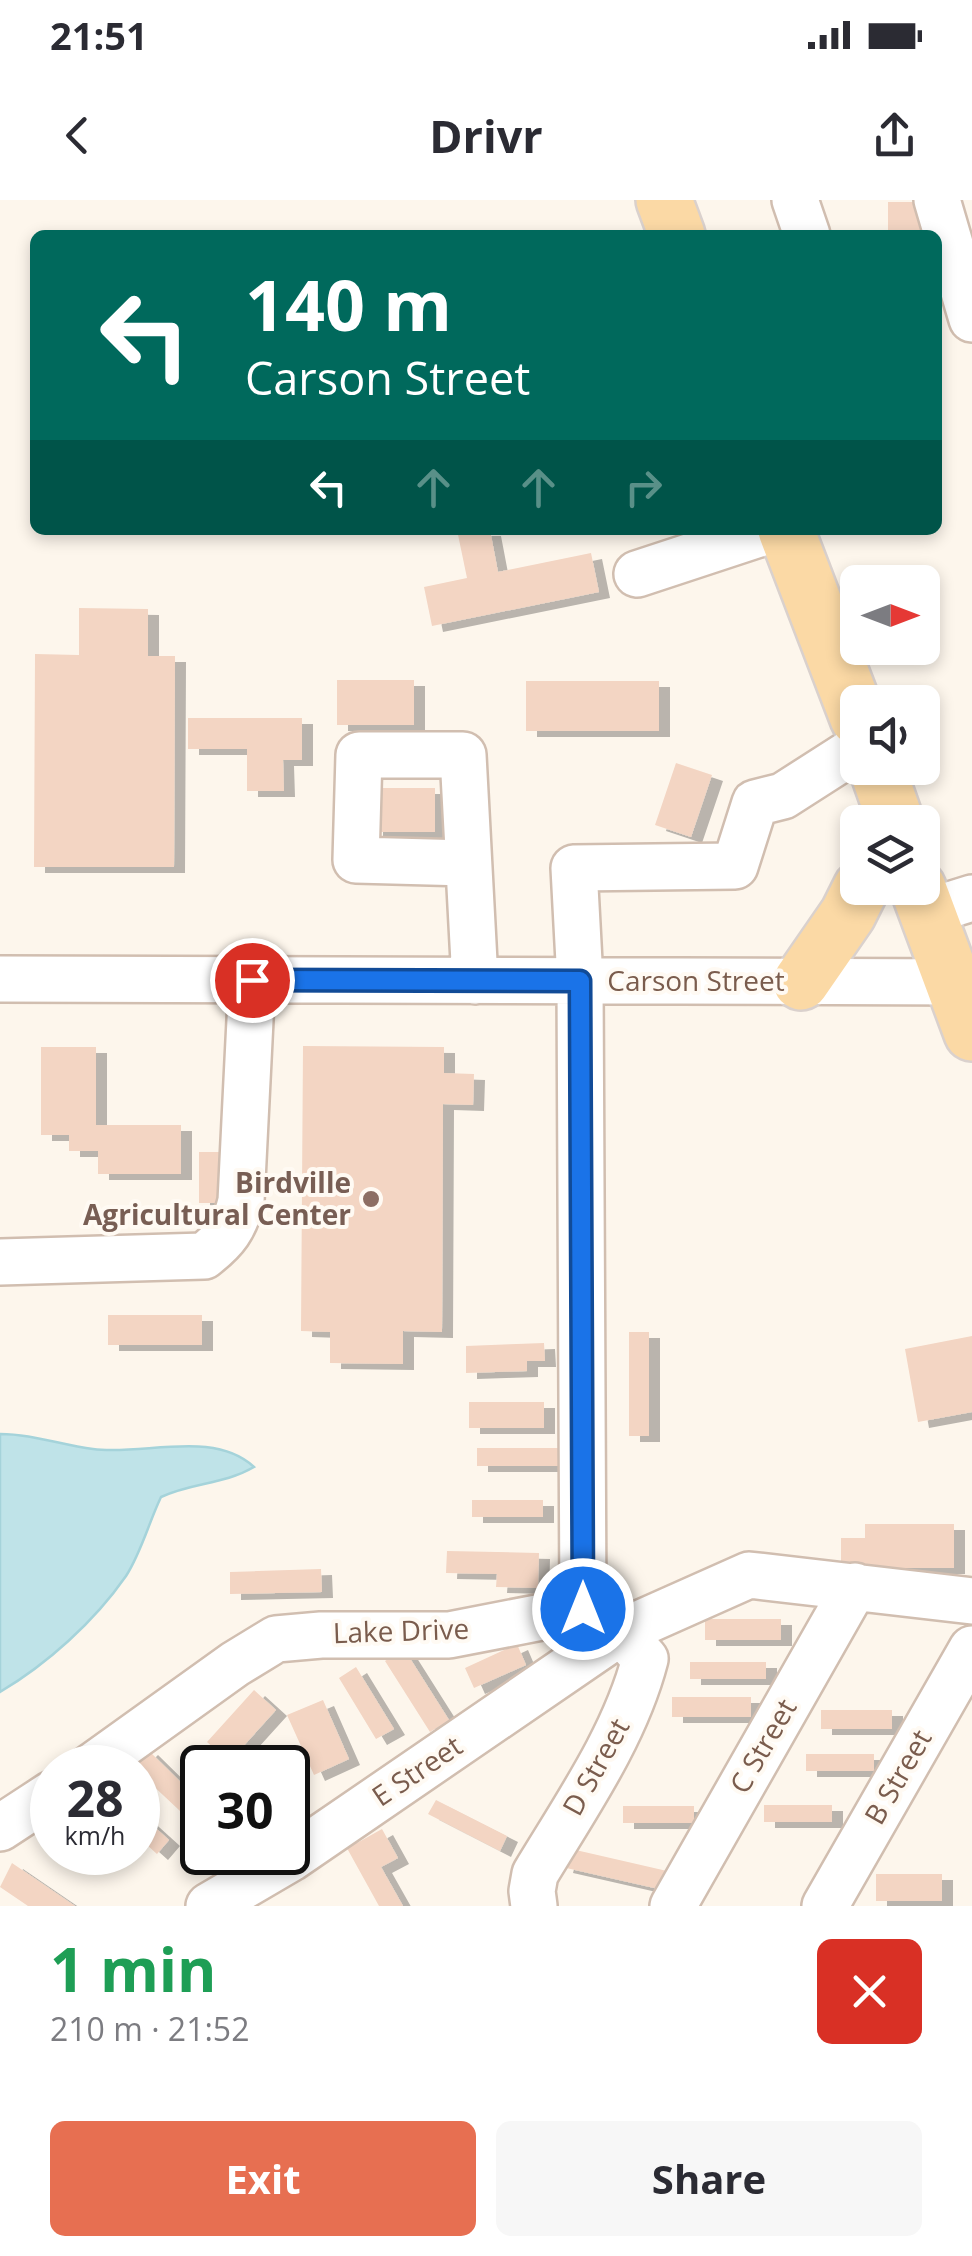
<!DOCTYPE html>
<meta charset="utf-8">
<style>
:root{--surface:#fff;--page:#f7f7f7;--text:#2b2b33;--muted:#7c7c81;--accent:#e76f51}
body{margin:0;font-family:"Open Sans",sans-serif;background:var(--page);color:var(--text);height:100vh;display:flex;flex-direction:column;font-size:38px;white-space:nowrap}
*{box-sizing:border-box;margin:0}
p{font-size:32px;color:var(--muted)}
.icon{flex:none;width:55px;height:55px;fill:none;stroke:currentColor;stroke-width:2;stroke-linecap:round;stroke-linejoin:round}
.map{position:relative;height:1706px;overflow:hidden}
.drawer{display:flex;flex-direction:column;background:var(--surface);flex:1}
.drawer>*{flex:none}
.banner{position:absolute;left:30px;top:30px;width:912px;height:305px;border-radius:15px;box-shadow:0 5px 15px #0003;background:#00695c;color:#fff;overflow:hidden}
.needle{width:65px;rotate:90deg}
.tools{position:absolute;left:840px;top:365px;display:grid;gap:20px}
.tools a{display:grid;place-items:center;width:100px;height:100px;border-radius:15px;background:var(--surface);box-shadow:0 5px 15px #0003;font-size:50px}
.speed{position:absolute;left:30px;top:1545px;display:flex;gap:20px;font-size:50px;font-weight:700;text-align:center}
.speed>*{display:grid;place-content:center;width:130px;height:130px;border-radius:50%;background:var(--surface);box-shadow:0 5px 15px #0003;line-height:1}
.speed small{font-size:25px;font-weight:400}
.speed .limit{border:5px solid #111;border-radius:15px;background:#fff;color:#111}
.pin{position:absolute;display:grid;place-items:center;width:85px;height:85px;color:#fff;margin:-42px;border:5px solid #fff;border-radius:50%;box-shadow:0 2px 10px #0007}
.me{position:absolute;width:110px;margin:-55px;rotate:0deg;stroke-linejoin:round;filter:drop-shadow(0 0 8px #0008)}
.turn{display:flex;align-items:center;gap:35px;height:210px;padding:0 50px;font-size:45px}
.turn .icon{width:130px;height:130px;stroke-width:2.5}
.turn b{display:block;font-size:70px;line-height:85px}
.lanes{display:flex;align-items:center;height:95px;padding:0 50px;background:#0003;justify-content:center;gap:50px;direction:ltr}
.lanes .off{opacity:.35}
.round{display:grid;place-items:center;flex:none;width:105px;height:105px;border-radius:15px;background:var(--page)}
.head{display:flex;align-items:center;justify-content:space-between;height:170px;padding:0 50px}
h1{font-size:60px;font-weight:700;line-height:75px;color:#1e9e55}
.button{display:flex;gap:20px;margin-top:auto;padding:20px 50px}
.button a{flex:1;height:115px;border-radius:15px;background:var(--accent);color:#fff;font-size:40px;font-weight:700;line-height:115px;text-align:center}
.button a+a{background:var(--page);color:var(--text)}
.status{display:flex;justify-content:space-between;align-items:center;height:70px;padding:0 50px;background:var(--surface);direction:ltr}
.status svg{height:28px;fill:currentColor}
header{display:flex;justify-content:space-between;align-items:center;height:130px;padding:0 50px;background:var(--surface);font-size:45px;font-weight:700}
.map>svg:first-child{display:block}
.water{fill:#bfe3e8;stroke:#a5d3da;stroke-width:2.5}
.building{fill:#f3d5c3;filter:url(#shadow)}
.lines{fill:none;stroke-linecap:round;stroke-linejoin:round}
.minor-casing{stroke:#d1beb0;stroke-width:50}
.major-casing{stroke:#dad1cd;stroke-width:60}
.minor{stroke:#fff;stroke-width:45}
.major{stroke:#fbd9a5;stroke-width:55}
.route-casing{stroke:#114b97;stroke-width:25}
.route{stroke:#1a73e8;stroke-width:18}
.education-dot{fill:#8d6e63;stroke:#fffaf3;stroke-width:4}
.labels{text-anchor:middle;stroke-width:8;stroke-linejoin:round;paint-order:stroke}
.street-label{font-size:28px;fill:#7a5c4d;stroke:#fffaf3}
.education-label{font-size:28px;font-weight:bold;fill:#785e54;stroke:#fffaf3;text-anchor:end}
</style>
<div class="status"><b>21:51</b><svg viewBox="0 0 49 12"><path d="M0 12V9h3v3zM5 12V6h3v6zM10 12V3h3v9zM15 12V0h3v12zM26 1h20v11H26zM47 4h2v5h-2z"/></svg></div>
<header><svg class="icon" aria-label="back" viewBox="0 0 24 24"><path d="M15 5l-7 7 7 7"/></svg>Drivr<svg class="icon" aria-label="share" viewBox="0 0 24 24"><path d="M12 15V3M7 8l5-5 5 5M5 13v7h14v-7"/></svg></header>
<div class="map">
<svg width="972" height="1706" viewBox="0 0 972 1706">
<defs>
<filter id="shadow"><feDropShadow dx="11" dy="6" stdDeviation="0" flood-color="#0004"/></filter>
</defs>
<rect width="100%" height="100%" fill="#fdf6ec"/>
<path class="water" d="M0 1234C32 1234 61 1245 93 1249 143 1256 213 1229 254 1267 223 1285 193 1282 161 1297 149 1322 141 1353 126 1376 94 1422 47 1464 0 1492Z"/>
<path class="building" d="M888 2H932V35H888Z
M457 330H490L498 372 591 353 599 392 432 426 424 387 467 378Z
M79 408 148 409V456H175L174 667H34L35 454 79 455Z
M337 480H414V525H337Z
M526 481H659V531H526Z
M188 518H302V560H283L284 591H247V549H188Z
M676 563 712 575 691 637 655 625Z
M372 588H435V632H372Z
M303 846 444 847V873L474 874 473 905 443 904 442 1132 403 1131V1164L330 1163V1132L301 1131Z
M41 847H96V925H181V974H98V951H69V935H41Z
M199 952H226V1003H199Z
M108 1115H202V1145H108Z
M629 1132H649V1236H629Z
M972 1136V1212L918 1222 905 1149Z
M544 1143 545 1161H527V1171L466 1173V1146Z
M469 1202H544V1228H469Z
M477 1248H558V1266H477Z
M472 1300H543V1317H472Z
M865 1324H954V1368H841V1338H865Z
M447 1351 539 1353 538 1388 496 1387 497 1374 446 1373Z
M321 1369 322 1392 230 1394V1372Z
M705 1419H781V1440H705Z
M517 1444 526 1465 474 1488 465 1468Z
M404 1449 449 1520 430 1532 385 1461Z
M690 1462H766V1479H690Z
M356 1467 394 1529 376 1539 339 1478Z
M254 1490 276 1510 229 1562 207 1542Z
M672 1497H751V1517H672Z
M323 1500 349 1559 314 1575 287 1515Z
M821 1510H892V1529H821Z
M147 1549 202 1603V1619L196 1626 131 1565Z
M806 1554H874V1571H806Z
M436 1600 507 1636 500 1651 428 1614Z
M764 1605H832V1622H764Z
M623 1606H694V1623H623Z
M138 1612 169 1640 157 1654 138 1637Z
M382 1629 398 1658 381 1667 403 1706H379L343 1641 353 1635 357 1643Z
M567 1648 667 1671 663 1690 562 1667Z
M12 1663 75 1706H28L0 1687Z
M876 1674H942V1701H876Z"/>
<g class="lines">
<defs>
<path id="minor" d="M795 0 807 35
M937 0 972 119
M637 374 771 330
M467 663 356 660 359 555H463L475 781
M927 712 972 698
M0 779 972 782
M0 1062 204 1056C225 1040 235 1027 241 1001L252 780
M583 1409 580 781 574 668 735 666 755 603 783 596 858 548
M90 1568 235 1464 276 1439 321 1435H449L583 1409 621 1432 749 1375 972 1401
M0 1628 52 1594
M209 1706 291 1658 621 1432 645 1459C625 1536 576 1606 535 1674L532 1691 534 1706
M673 1706 855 1386
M825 1706 972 1449"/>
<path id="major" d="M664 0 677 35
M786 330 858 518
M877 568 896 622
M918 688 972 833
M801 782 848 714 861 688"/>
</defs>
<use href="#minor" class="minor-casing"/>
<use href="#major" class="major-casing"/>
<use href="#minor" class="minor"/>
<use href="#major" class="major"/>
</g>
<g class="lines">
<defs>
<path id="route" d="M252 780 580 781 583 1409"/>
</defs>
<use href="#route" class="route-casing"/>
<use href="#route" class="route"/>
</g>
<circle class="education-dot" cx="371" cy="999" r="10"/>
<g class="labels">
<g class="street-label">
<text x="696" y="791">Carson Street</text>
<text transform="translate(401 1431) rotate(-2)" y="10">Lake Drive</text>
<text transform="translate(763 1546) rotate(-60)" y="10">C Street</text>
<text transform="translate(596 1567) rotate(-61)" y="10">D Street</text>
<text transform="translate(417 1571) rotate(-34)" y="10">E Street</text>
<text transform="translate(898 1577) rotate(-60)" y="10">B Street</text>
</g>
<g class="education-label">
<text x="351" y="993">Birdville<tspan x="351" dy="32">Agricultural Center</tspan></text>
</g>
</g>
</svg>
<div class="tools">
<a><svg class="needle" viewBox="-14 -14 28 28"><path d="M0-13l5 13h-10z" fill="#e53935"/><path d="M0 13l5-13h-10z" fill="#7c7c81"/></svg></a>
<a><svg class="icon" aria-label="sound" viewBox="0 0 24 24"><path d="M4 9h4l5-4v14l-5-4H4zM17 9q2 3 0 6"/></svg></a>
<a><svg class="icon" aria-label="layers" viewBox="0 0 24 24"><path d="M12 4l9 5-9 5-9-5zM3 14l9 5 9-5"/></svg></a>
</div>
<div class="speed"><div>28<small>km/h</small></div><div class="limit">30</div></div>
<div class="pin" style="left:252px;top:780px;background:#d93025"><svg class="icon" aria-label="arrive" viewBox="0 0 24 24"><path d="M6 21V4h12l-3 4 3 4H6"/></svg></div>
<svg class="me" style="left:583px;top:1409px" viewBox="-20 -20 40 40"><circle r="17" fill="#1a73e8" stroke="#fff" stroke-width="3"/><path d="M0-11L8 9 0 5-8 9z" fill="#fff"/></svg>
<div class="banner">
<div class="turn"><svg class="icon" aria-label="left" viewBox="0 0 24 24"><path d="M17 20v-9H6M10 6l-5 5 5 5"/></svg><div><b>140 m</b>Carson Street</div></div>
<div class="lanes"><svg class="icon" aria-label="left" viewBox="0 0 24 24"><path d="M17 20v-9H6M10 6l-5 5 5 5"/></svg><svg class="icon off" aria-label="ahead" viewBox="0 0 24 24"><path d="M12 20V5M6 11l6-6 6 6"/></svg><svg class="icon off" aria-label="ahead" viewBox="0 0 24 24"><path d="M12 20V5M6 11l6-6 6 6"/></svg><svg class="icon off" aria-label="right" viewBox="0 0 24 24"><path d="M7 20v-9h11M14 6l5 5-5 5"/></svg></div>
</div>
</div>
<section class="drawer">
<div class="head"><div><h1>1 min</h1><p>210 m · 21:52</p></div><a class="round" style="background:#d93025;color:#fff"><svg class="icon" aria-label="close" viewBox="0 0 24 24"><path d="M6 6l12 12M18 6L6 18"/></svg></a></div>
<div class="button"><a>Exit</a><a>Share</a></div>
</section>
